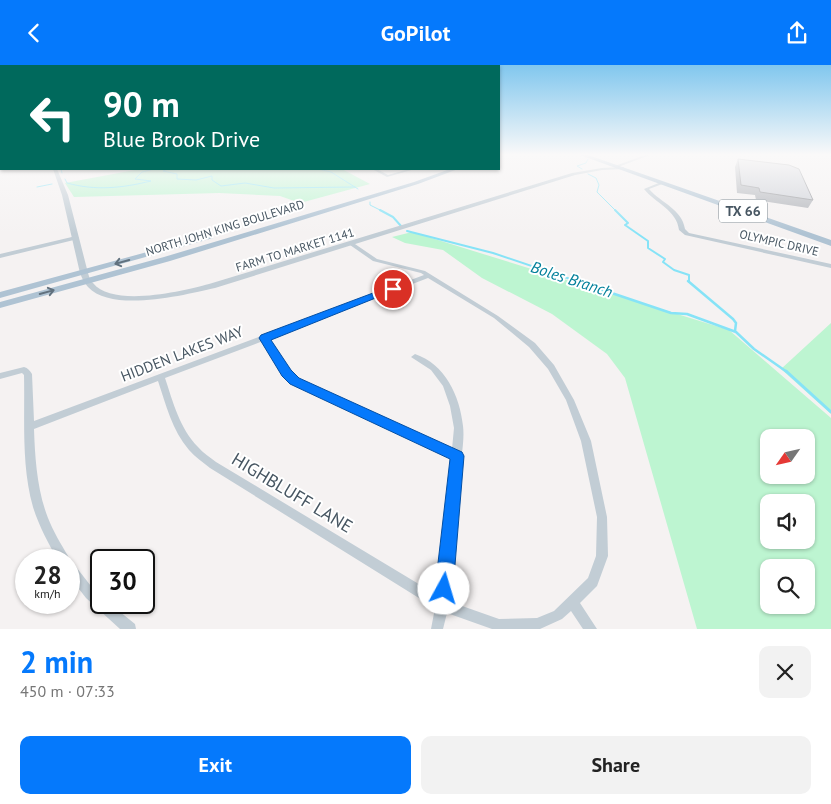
<!DOCTYPE html>
<meta charset="utf-8">
<style>
:root{--surface:#fff;--page:#f2f2f2;--text:#222;--muted:#767676;--accent:#0579fc}
body{margin:0;font-family:"PT Sans",sans-serif;background:var(--page);color:var(--text);height:100vh;display:flex;flex-direction:column;font-size:19px;white-space:nowrap}
*{box-sizing:border-box;margin:0}
p{font-size:16px;color:var(--muted)}
.icon{flex:none;width:28px;height:28px;fill:none;stroke:currentColor;stroke-width:2;stroke-linecap:round;stroke-linejoin:round}
.map{position:relative;height:564px;overflow:hidden}
.panel{display:flex;flex-direction:column;background:var(--surface);flex:1}
.panel>*{flex:none}
.guide{position:absolute;left:0px;top:0px;width:500px;height:105px;box-shadow:0 1px 4px #0004;background:#00695c;color:#fff;overflow:hidden}
.needle{width:32px;rotate:236deg}
.fabs{position:absolute;left:760px;top:364px;display:grid;gap:10px}
.fabs a{display:grid;place-items:center;width:55px;height:55px;border-radius:10px;background:var(--surface);box-shadow:0 1px 4px #0004;font-size:25px}
.speed{position:absolute;left:15px;top:484px;display:flex;gap:10px;font-size:25px;font-weight:700;text-align:center}
.speed>*{display:grid;place-content:center;width:65px;height:65px;border-radius:50%;background:var(--surface);box-shadow:0 1px 4px #0004;line-height:1}
.speed small{font-size:12px;font-weight:400}
.speed .limit{border:2px solid #111;border-radius:8px;background:#fff;color:#111}
.pin{position:absolute;display:grid;place-items:center;width:42px;height:42px;color:#fff;margin:-21px;border:2px solid #fff;border-radius:50%;box-shadow:0 1px 5px #0007}
.me{position:absolute;width:55px;margin:-28px;rotate:6deg;stroke-linejoin:round;filter:drop-shadow(0 0 4px #0008)}
.turn{display:flex;align-items:center;gap:18px;height:105px;padding:0 20px;font-size:22px}
.turn .icon{width:65px;height:65px;stroke-width:2.5}
.turn b{display:block;font-size:35px;line-height:42px}
.round{display:grid;place-items:center;flex:none;width:52px;height:52px;border-radius:10px;background:var(--page)}
.headline{display:flex;align-items:center;justify-content:space-between;height:85px;padding:0 20px}
h1{font-size:30px;font-weight:800;line-height:38px;color:var(--accent)}
.button{display:flex;gap:10px;margin-top:auto;padding:10px 20px}
.button a{flex:1;height:58px;border-radius:10px;background:var(--accent);color:#fff;font-size:20px;font-weight:800;line-height:58px;text-align:center}
.button a+a{background:var(--page);color:var(--text)}
header{display:flex;justify-content:space-between;align-items:center;height:65px;padding:0 20px;background:var(--accent);color:#fff;font-size:22px;font-weight:800}
.map>svg:first-child{display:block}
.green{fill:#bdf5d1;fill-rule:evenodd}
.lines{fill:none;stroke-linecap:round;stroke-linejoin:round}
.stream-far3{stroke:#86e3f7;stroke-width:1}
.stream-far2{stroke:#86e3f7;stroke-width:2}
.stream-far1{stroke:#86e3f7;stroke-width:2.5}
.stream{stroke:#86e3f7;stroke-width:3}
.minor{fill:#c2cdd5;fill-rule:evenodd}
.tertiary{fill:#c2cdd5;fill-rule:evenodd}
.primary{fill:#afc3d3;fill-rule:evenodd}
.wall{fill:#b1b4ba}
.building{fill:#ced1d8;stroke:#909297}
.oneway{stroke:#61717e}
.route{fill:#0579fc;stroke:#034fa4}
.labels{text-anchor:middle;stroke-width:4;stroke-linejoin:round;paint-order:stroke}
.far-street-label{font-size:12px;fill:#475662;stroke:#fff}
.shield{fill:#fff;stroke:#7e8991;stroke-width:1}
.shield-label{font-size:14px;font-weight:bold;fill:#475662}
.street-label{font-size:15px;fill:#475662;stroke:#fff}
.water-label{font-size:16px;font-style:italic;fill:#03809b;stroke:#fff}
.near-street-label{font-size:18px;fill:#475662;stroke:#fff}
</style>
<header><svg class="icon" aria-label="back" viewBox="0 0 24 24"><path d="M15 5l-7 7 7 7"/></svg>GoPilot<svg class="icon" aria-label="share" viewBox="0 0 24 24"><path d="M12 15V3M7 8l5-5 5 5M5 13v7h14v-7"/></svg></header>
<div class="map">
<svg width="831" height="564" viewBox="0 0 831 564">
<rect width="100%" height="100%" fill="#f5f2f2"/>
<path class="green" d="M140 104H342L370 119 300 138 280 131 219 128 74 132 65 118Z
M412 167 729 265 831 353V564H697L625 313 607 289 552 249 482 213 443 185 405 178 392 172ZM806 372V410H769V372ZM769 438H806V475H769ZM806 502V540H769V502Z
M831 258V349L781 304Z"/>
<g class="lines">
<path class="stream-far3" d="M61 104 62 108
M168 104 163 106 177 109V114L196 115 212 111V115L221 121 245 118 274 123 355 122
M318 104 331 107 358 124
M582 104 577 101 586 98 588 94
M588 109 596 113 599 120 597 127 616 146
M65 114 67 118C96 126 122 123 151 116L135 114 142 107 154 104
M37 122 52 119
M370 137V140L382 146"/>
<path class="stream-far2" d="M380 145 393 152 401 161
M615 145 628 158 625 160 648 176V183L665 194 663 197 674 205 689 210V217
M407 166 493 188 579 217"/>
<path class="stream-far1" d="M576 216 671 248 687 249 736 267 754 284 787 307
M688 216 733 254 736 258 735 266"/>
<path class="stream" d="M786 306 831 347"/>
<path class="minor" d="M645 90H650L618 102 615 101Z
M372 104H377L388 110 409 104H415L387 112Z
M661 117 665 118 649 124C661 138 682 144 685 164L689 168 831 199V203L685 170 679 165C677 145 655 138 644 124Z
M76 171 79 173 78 174 0 193V189Z
M352 177 377 194 425 206 498 251 535 278 554 300 574 335 591 376 607 452 608 491 597 521 580 538 597 564H583L571 546 562 554 540 564H492L447 548 443 564H431L435 543 210 403C203 397 195 392 189 385 172 365 166 340 158 316L34 364C35 393 37 425 48 453 53 466 61 479 68 491L69 496 73 498 94 525 101 531V538H109L135 559 136 564H120L86 533 69 511V495H58C48 478 39 461 33 442 21 400 25 353 24 310L22 308 0 314V308L24 302C28 303 30 306 32 309L34 356 424 210 421 208 373 196 350 180V178ZM428 213 494 253 529 282 548 304 566 335 581 376 597 452 596 491 588 513 554 546 537 553 499 554 448 536C452 495 456 455 459 414 460 399 465 376 463 361 460 331 445 299 415 289L411 292 431 305 443 321 450 341 454 363 452 384 298 314 290 306 269 274ZM263 276 284 310 292 318 451 393 437 530 216 397C210 392 203 388 198 382 180 364 173 337 165 313Z"/>
<path class="tertiary" d="M622 102H624V104L602 105 575 110 215 223C184 230 112 248 88 222 84 218 82 213 80 208L62 130 53 104H57L68 130 88 208C89 211 90 216 93 218 113 243 183 226 209 219L572 108 602 103Z"/>
<path class="primary" d="M580 90H588L831 175V181Z
M450 104H458L418 119 170 196 0 243V237L164 192 414 117Z
M206 171 213 173 0 233V227Z"/>
</g>
<path class="wall" d="M738 94 813 135 808 143 756 135 755 130 737 128 735 102Z"/>
<path class="building" d="M738 94 789 100 799 104 813 135 760 127 759 123 741 120Z"/>
<defs><path id="oneway-shaft" d="M-6 0H5M1.5-3L5.5 0L1.5 3" fill="none" stroke-width="1.6" stroke-linecap="round" stroke-linejoin="round" transform="scale(1.25)"/></defs>
<g class="oneway">
<use href="#oneway-shaft" transform="translate(122 197) rotate(165)"/>
<use href="#oneway-shaft" transform="translate(47 227) rotate(-15)"/>
</g>
<linearGradient id="sky" x2="0" y2="1"><stop stop-color="#81c7ee"/><stop offset="0.53" stop-color="#faf9f9"/><stop offset="1" stop-color="#faf9f9" stop-opacity="0"/></linearGradient>
<rect width="831" height="169" fill="url(#sky)"/>
<path class="route" d="M389 222 398 224 271 275 291 305 299 313 462 387 464 391 453 524 450 530 444 533 437 530 435 524 450 394 290 319 282 311 259 273 261 270Z"/>
<g class="labels">
<g class="far-street-label">
<text transform="translate(225 163) rotate(-17)" y="4">NORTH JOHN KING BOULEVARD</text>
<text transform="translate(779 178) rotate(13)" y="4">OLYMPIC DRIVE</text>
<text transform="translate(295 185) rotate(-17)" y="4">FARM TO MARKET 1141</text>
</g>
<rect class="shield" x="719" y="134.5" width="48" height="23" rx="4"/>
<g class="shield-label">
<text x="743" y="151">TX 66</text>
</g>
<g class="street-label">
<text transform="translate(182 289) rotate(-21)" y="5">HIDDEN LAKES WAY</text>
</g>
<g class="water-label">
<text transform="translate(572 214) rotate(18)" y="6">Boles Branch</text>
</g>
<g class="near-street-label">
<text transform="translate(292 428) rotate(31)" y="6">HIGHBLUFF LANE</text>
</g>
</g>
</svg>
<div class="fabs">
<a><svg class="needle" viewBox="-14 -14 28 28"><path d="M0-13l5 13h-10z" fill="#e53935"/><path d="M0 13l5-13h-10z" fill="#767676"/></svg></a>
<a><svg class="icon" aria-label="sound" viewBox="0 0 24 24"><path d="M4 9h4l5-4v14l-5-4H4zM17 9q2 3 0 6"/></svg></a>
<a><svg class="icon" aria-label="search" viewBox="0 0 24 24"><circle cx="10" cy="10" r="6"/><path d="M15 15l6 6"/></svg></a>
</div>
<div class="speed"><div>28<small>km/h</small></div><div class="limit">30</div></div>
<div class="pin" style="left:393px;top:224px;background:#d93025"><svg class="icon" aria-label="arrive" viewBox="0 0 24 24"><path d="M6 21V4h12l-3 4 3 4H6"/></svg></div>
<svg class="me" style="left:444px;top:524px" viewBox="-20 -20 40 40"><circle r="19" fill="#fff"/><path d="M0-13L10 11 0 6-10 11z" fill="#0579fc"/></svg>
<div class="guide">
<div class="turn"><svg class="icon" aria-label="left" viewBox="0 0 24 24"><path d="M17 20v-9H6M10 6l-5 5 5 5"/></svg><div><b>90 m</b>Blue Brook Drive</div></div>
</div>
</div>
<section class="panel">
<div class="headline"><div><h1>2 min</h1><p>450 m · 07:33</p></div><a class="round"><svg class="icon" aria-label="close" viewBox="0 0 24 24"><path d="M6 6l12 12M18 6L6 18"/></svg></a></div>
<div class="button"><a>Exit</a><a>Share</a></div>
</section>
